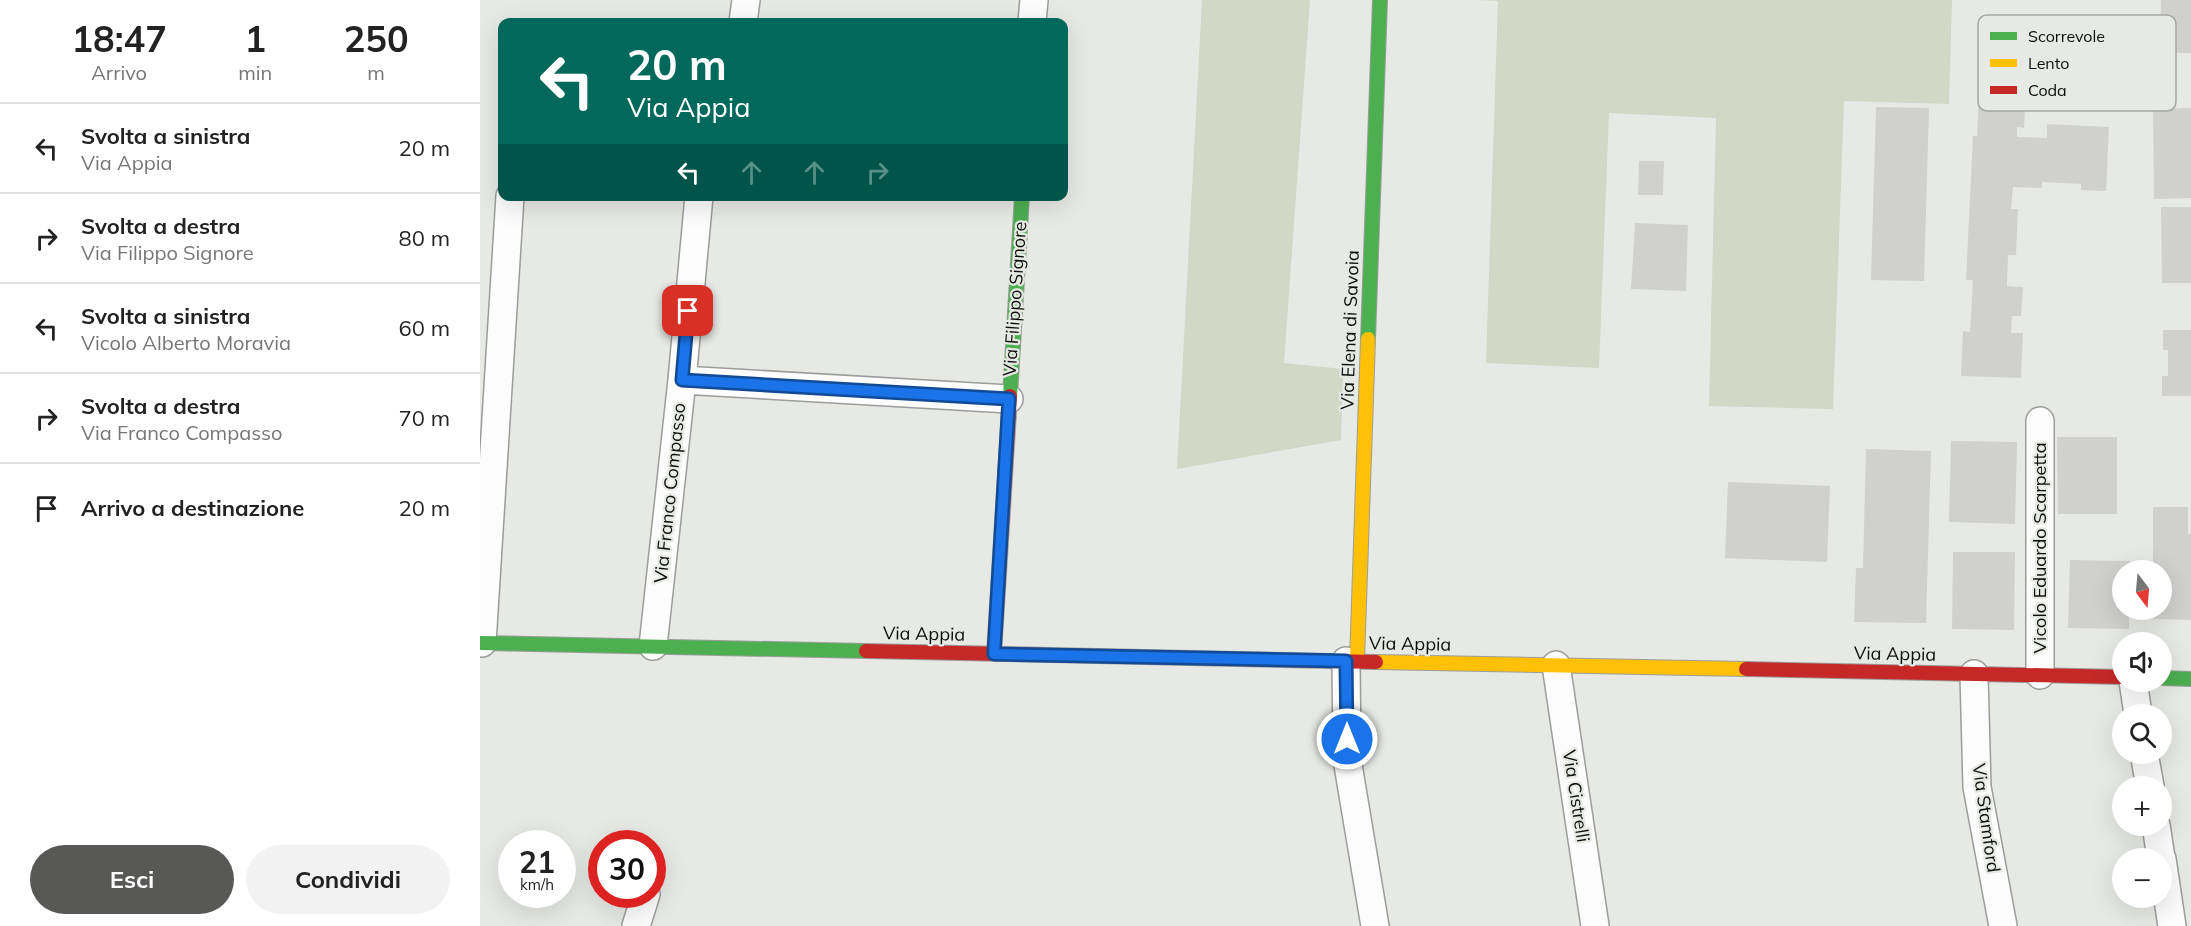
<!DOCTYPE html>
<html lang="it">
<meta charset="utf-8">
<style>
:root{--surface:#fff;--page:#f2f2f2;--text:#222;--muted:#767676;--line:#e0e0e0;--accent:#585957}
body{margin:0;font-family:Mulish,sans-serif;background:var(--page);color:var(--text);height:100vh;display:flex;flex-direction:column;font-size:22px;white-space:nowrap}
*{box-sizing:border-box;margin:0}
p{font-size:20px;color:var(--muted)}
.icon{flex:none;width:33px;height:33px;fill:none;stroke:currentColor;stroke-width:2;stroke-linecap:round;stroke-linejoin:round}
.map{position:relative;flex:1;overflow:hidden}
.side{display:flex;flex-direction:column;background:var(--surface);width:480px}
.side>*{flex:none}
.guide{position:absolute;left:18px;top:18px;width:570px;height:183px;border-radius:12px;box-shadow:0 6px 24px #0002;background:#00695c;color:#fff;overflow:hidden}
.needle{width:39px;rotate:164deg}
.fabs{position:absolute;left:1632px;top:560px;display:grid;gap:12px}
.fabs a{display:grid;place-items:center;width:60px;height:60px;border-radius:50%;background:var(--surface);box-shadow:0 6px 24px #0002;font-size:30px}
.speed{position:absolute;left:18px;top:830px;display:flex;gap:12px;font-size:30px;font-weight:700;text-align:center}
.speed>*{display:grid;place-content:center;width:78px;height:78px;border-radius:50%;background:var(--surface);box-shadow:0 6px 24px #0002;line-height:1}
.speed small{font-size:15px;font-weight:400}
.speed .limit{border:9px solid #d22;background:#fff;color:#111}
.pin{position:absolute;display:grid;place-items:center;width:51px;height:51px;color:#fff;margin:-26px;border-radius:12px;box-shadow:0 3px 9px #0006}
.me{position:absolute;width:66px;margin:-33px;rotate:0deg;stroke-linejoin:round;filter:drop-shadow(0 0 4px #0008)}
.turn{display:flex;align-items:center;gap:21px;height:126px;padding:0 30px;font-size:27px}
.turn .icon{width:78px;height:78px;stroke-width:2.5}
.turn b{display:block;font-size:42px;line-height:51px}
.lanes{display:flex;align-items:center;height:57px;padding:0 30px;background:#0003;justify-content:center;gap:30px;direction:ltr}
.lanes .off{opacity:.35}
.eta{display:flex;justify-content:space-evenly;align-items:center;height:102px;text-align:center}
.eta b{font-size:36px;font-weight:700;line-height:42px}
.primary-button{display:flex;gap:12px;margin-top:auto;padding:12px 30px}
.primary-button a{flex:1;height:69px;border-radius:36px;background:var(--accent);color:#fff;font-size:24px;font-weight:700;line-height:69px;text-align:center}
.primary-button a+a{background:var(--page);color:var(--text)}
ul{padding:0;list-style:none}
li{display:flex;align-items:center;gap:18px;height:90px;padding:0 30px;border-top:2px solid var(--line)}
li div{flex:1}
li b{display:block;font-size:22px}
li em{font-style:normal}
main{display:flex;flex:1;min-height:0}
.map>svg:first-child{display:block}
.green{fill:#d1d8c5}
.building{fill:#d0d1cf}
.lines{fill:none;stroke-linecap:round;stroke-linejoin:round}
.street-casing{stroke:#9c9d9b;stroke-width:30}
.fast-casing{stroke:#9c9d9b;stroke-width:16}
.slow-casing{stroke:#9c9d9b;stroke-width:16}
.jam-casing{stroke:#9c9d9b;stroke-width:16}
.street{stroke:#fbfcfb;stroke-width:27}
.fast{stroke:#4caf50;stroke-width:14}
.slow{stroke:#ffc107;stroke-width:14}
.jam{stroke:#c62828;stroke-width:14}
.route-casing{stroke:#114b97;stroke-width:15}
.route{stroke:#1a73e8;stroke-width:10}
.labels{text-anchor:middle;stroke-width:4.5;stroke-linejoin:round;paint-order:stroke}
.street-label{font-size:18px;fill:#0b0c0a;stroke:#e7eae4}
.key{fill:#e7eae4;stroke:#a5a7a3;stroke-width:1.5}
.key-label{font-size:16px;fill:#0b0c0a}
</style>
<main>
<section class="side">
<div class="eta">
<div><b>18:47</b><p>Arrivo</p></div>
<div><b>1</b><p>min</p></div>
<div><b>250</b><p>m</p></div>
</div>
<ul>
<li><svg class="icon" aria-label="left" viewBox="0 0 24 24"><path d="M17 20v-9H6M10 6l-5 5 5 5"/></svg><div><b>Svolta a sinistra</b><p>Via Appia</p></div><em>20 m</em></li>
<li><svg class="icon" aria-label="right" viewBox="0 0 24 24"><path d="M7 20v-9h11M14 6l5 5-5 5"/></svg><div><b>Svolta a destra</b><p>Via Filippo Signore</p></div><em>80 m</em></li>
<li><svg class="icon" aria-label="left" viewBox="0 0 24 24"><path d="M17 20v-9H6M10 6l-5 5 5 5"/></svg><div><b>Svolta a sinistra</b><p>Vicolo Alberto Moravia</p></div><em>60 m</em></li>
<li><svg class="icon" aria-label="right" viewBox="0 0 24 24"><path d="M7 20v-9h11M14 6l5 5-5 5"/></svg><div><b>Svolta a destra</b><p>Via Franco Compasso</p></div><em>70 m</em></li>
<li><svg class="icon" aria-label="arrive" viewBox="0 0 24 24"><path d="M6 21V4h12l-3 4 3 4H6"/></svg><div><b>Arrivo a destinazione</b></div><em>20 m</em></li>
</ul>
<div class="primary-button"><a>Esci</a><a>Condividi</a></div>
</section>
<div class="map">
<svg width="1711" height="926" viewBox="0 0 1711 926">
<rect width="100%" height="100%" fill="#e7e9e5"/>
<path class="green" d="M722 0H830L804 363 863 369 861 440 697 469Z
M998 0H1472L1469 104 1364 101 1353 409 1229 406 1236 118 1129 113 1119 368 1006 363 1018 1Z"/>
<path class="building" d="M1681 0H1711V53H1680Z
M1500 80 1533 82V90H1546L1544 128 1537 127V137L1567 138V124L1629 127 1626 191 1601 190V184L1562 182V188L1533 187 1531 209H1538L1536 255H1528L1527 286 1543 287 1541 316H1532L1531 333H1543L1541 378 1481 376 1483 331 1490 332 1493 280H1486L1493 136H1497Z
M1396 107 1449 108 1444 281 1391 280Z
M1711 108V198L1674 199 1673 109Z
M1159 161H1184L1183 195H1158Z
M1681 207H1711V283H1682Z
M1155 223 1208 225 1206 291 1151 289Z
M1683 330H1711V396H1682V376H1688V350H1683Z
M1577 437H1637V514H1578Z
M1471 441 1537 442 1535 524 1469 522Z
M1386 449 1451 451 1446 623 1374 622 1376 568H1383Z
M1248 482 1350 486 1347 562 1245 558Z
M1673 507H1708V534H1711V620L1673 619V609H1682V570H1673Z
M1473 552H1535L1534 630 1472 629Z
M1590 560 1650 561V570H1642V609H1649V629L1588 628Z"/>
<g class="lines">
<defs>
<path id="street" d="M263 22 266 0
M552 22 554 0
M202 380 529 399
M2 643 30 196
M173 646 202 380 219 196
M866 661 867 759 895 926
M1076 665 1115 926
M1494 674 1497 787 1523 926
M1560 675V421
M1653 681 1658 714
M1664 753 1670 786
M1676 825 1681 858
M1682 859 1692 926
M156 926 166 894"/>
<path id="fast" d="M888 339 900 0
M530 396 542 196
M0 643 386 651
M1682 678 1711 679"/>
<path id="slow" d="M877 661 888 339
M896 662 1266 669"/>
<path id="jam" d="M386 651 896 662
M514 654 530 396
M1266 669 1642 677"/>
</defs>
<use href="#street" class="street-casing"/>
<use href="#fast" class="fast-casing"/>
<use href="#slow" class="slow-casing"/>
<use href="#jam" class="jam-casing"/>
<use href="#street" class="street"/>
<use href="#fast" class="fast"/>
<use href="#slow" class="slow"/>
<use href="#jam" class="jam"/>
</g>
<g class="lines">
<defs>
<path id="route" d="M208 311 202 380 529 399 514 654 866 661 867 739"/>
</defs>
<use href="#route" class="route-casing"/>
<use href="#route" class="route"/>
</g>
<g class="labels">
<g class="street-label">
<text transform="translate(535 299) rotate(-86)" y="6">Via Filippo Signore</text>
<text transform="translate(870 330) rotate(-88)" y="6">Via Elena di Savoia</text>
<text transform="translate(190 493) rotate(-84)" y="6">Via Franco Compasso</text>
<text transform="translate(1560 548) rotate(-90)" y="6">Vicolo Eduardo Scarpetta</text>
<text transform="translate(444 634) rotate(1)" y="6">Via Appia</text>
<text transform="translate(930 644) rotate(1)" y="6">Via Appia</text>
<text transform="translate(1415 654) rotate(1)" y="6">Via Appia</text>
<text transform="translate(1096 796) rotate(81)" y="6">Via Cistrelli</text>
<text transform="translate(1506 818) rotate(82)" y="6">Via Stamford</text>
</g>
</g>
<rect x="1498" y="15" width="198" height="96" rx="9" class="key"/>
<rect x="1510" y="32" width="27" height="8" fill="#4caf50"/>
<rect x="1510" y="59" width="27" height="8" fill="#ffc107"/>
<rect x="1510" y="86" width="27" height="8" fill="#c62828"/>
<g class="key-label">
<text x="1548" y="42">Scorrevole</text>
<text x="1548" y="69">Lento</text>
<text x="1548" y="96">Coda</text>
</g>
</svg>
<div class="fabs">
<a><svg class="needle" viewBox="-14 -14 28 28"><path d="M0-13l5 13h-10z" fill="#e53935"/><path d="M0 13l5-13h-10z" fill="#767676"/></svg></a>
<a><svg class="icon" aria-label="sound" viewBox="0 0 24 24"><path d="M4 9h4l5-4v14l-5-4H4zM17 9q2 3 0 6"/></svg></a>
<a><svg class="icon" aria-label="search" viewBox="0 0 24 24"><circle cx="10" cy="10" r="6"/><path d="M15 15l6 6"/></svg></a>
<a>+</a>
<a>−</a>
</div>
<div class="speed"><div>21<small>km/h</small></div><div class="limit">30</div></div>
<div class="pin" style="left:208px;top:311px;background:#d93025"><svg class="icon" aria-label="arrive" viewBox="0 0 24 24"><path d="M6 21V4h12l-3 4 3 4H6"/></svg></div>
<svg class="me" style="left:867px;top:739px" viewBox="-20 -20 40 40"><circle r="17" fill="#1a73e8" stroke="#fff" stroke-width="3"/><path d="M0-11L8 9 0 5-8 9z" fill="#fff"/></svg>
<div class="guide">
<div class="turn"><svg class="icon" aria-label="left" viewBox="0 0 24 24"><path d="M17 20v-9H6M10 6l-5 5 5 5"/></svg><div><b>20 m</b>Via Appia</div></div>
<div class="lanes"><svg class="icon" aria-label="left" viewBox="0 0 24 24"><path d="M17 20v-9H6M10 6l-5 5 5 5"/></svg><svg class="icon off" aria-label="ahead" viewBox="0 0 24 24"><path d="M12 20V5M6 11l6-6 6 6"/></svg><svg class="icon off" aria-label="ahead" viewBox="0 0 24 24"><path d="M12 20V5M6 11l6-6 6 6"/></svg><svg class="icon off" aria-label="right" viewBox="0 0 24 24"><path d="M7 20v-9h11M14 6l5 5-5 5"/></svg></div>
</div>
</div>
</main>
